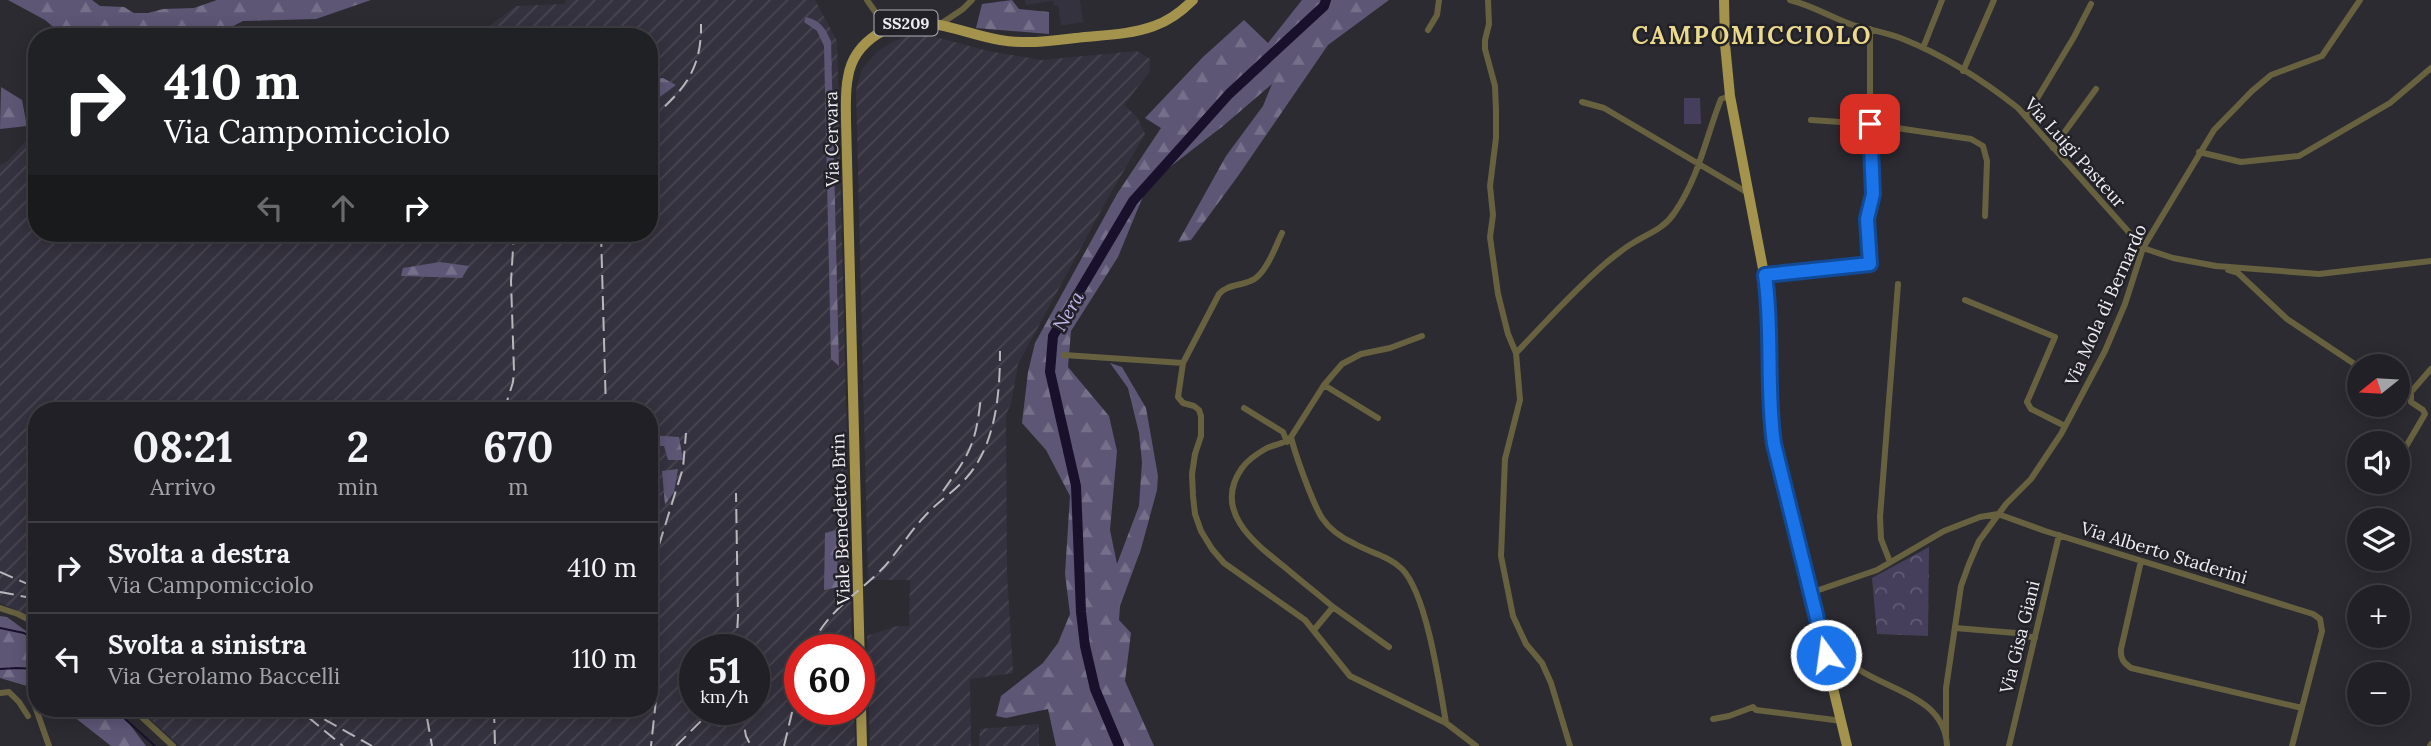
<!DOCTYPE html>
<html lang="it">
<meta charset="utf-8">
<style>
:root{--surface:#212026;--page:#29282e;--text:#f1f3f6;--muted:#a2a3a7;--line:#3e3e43}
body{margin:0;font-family:Lora,serif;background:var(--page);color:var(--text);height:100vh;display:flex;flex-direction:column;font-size:26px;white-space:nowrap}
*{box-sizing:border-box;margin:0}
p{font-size:23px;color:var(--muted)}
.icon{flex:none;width:38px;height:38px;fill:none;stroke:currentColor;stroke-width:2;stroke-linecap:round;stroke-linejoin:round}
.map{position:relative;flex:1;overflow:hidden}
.details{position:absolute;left:28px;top:402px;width:630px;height:315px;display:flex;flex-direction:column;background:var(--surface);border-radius:28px;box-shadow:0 4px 18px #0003,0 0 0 2px var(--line)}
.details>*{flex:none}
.hud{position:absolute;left:28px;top:28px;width:630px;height:214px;border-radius:28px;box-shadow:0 4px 18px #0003,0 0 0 2px var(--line);background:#202124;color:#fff;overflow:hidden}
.needle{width:46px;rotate:252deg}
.tools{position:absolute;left:2347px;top:354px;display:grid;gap:14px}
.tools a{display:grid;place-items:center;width:63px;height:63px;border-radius:50%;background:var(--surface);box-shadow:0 4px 18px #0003,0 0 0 2px var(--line);font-size:35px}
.speed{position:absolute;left:679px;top:634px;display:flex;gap:14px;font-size:35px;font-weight:700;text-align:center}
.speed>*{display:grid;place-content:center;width:91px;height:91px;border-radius:50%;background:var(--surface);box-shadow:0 4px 18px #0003,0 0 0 2px var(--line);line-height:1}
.speed small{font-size:18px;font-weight:400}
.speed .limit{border:10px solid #d22;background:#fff;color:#111}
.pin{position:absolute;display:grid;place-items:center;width:60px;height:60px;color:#fff;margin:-30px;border-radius:14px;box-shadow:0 4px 10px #0006}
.me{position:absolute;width:77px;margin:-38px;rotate:346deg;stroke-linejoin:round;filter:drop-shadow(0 0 5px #0008)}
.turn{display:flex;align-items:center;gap:24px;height:147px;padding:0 21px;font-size:32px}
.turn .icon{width:91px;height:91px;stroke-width:2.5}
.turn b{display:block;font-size:49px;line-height:60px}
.lanes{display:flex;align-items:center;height:66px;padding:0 21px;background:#0003;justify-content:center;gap:35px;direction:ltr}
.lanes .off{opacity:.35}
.eta{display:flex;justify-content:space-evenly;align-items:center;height:119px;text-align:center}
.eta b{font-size:42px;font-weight:700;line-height:49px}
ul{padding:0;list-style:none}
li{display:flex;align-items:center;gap:21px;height:91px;padding:0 21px;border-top:2px solid var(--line)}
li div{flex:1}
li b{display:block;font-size:26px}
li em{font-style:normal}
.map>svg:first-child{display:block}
.built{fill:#35323f}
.industrial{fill:url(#industrial-furrows);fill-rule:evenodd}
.green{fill:#463f5b}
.forest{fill:url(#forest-firs)}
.park{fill:url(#park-crowns)}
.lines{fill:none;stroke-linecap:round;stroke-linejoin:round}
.stream{stroke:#19112b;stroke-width:2}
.river{stroke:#19112b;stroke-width:10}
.minor{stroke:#686140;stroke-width:6}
.primary{stroke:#a3934d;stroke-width:10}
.rail{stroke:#b8b7bc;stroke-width:2;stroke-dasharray:14 7;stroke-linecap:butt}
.route-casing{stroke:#114b97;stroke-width:18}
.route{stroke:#1a73e8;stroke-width:12}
.labels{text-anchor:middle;stroke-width:5;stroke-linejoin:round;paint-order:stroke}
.shield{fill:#232128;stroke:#b1b0b5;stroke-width:2}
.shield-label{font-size:16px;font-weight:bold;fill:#eeedf2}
.street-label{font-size:18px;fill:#eeedf2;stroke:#232128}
.water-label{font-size:19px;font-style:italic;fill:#c4b7f0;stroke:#232128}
.district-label{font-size:24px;font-weight:bold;letter-spacing:2px;fill:#ecda8c;stroke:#232128}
</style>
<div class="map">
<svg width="2431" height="746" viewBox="0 0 2431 746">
<defs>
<pattern id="industrial-furrows" width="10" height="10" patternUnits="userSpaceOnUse" patternTransform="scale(1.75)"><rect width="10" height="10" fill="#35323f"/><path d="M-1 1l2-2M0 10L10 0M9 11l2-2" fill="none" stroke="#494652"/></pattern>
<pattern id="forest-firs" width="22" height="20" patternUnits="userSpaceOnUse" patternTransform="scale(1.75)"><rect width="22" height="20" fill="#5d5675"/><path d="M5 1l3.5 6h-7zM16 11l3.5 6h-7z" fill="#756f89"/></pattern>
<pattern id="park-crowns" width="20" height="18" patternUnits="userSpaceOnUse" patternTransform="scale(1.75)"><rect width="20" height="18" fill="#463f5b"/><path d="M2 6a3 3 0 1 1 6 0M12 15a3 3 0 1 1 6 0" fill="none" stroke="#615b73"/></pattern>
</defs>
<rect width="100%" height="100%" fill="#2c2b32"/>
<path class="built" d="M1025 0H1080L1083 22 1061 26 1058 5 1054 6 1053 1 1026 5Z"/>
<path class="industrial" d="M566 0H815L837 41 852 649H800V709H854L855 746H180L139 709H649V411H37V619L0 603V165L8 161 37 128V233H649V37H475L516 6 564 4ZM695 649H754V709H695Z
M912 35H928L988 51 1042 60 1137 51 1150 59V71L1124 105 1137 117 1145 134 1104 205 1018 364 1011 404 1006 414 1007 574 1013 673 970 679 971 746H870L867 636 897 626H909L910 580H868L856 90 862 69 878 51 894 41Z
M1039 724V746H979L980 729Z"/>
<path class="green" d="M1684 98H1700L1701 124H1684Z"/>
<path class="forest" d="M8 0H92L100 6 124 7 134 13H148L163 9 194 8 217 0H371L316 19 243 21 212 37H65L45 20Z
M1012 0 1019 9 1049 12V34L976 28 982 4Z
M1302 0H1389L1328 45 1238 176 1191 240 1178 242 1226 156 1263 106 1272 84 1223 126 1148 184 1118 257 1071 331 1068 367 1109 416 1117 451 1110 530 1117 564 1139 506 1142 462 1139 433 1128 388 1110 363 1122 367 1146 408 1158 476 1157 490 1141 549 1120 606 1119 620 1131 633 1125 681 1154 746H1056L1048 709 1006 718 996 716 1001 696 1043 663 1058 643 1070 614 1065 574 1070 496 1046 450 1022 423 1028 372 1035 343 1117 194 1161 128 1145 118 1203 57 1244 20 1268 43Z
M806 17C821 21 825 28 831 41L839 366 831 359 824 46 817 31 804 22Z
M663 78 676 85 649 105V80Z
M1 87 22 100 27 126 0 129Z
M440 262 469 266 462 278 401 276 403 268Z
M649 435 679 437 683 460H668L664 446H649Z
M678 469 674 492 665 505 662 471Z
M836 530 838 587 824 590 825 533Z
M0 616 7 617 37 639V689L0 678Z
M64 709H113L128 722 146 746H111Z"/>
<path class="park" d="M1929 547 1928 636 1877 634 1872 578Z"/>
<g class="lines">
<path class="stream" d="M0 628 24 633 37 641
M0 669 17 668 37 669
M114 709 155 746"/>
<path class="river" d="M1119 746 1095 689 1085 646 1081 612 1076 486 1050 372 1053 336 1133 201 1229 94 1324 6 1326 0"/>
<path class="minor" d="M867 0 876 13 883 30
M1488 0 1489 24 1485 40V49L1495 86 1496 110V138L1490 186 1493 215 1490 237 1498 294 1508 334 1516 353 1520 400 1505 459 1501 556 1513 616 1526 644 1542 663 1551 683 1570 746
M1790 0C1814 6 1834 19 1856 26 1871 30 1888 33 1903 39 1943 55 1984 81 2018 108L2143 248 2173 258 2216 266 2319 274 2431 261
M939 25 963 9 972 0
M1428 30 1437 15 1439 0
M1923 48 1942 0
M1963 71 1994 0
M1582 102 1604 108 1748 193
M2026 117 2074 37 2091 4
M1811 120 1870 124 1971 139 1983 146 1987 161 1985 216
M2053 148 2096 89
M2199 152 2241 162 2299 156 2390 103 2431 68
M2228 270 2238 273 2287 319 2359 367
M1765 275 1870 264 1867 219 1873 194 1870 158V29
M1965 300 2055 337 2027 402 2031 409 2065 426
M1422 336 1390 348 1361 354 1342 364 1324 385 1291 437C1295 454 1313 504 1322 518 1330 530 1342 538 1355 544 1371 553 1389 556 1402 569 1427 594 1440 688 1446 723
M1516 353C1546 322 1574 290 1607 262 1615 256 1624 248 1633 243 1649 233 1664 229 1675 212 1699 177 1706 137 1721 99L1730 96
M1064 355 1183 363 1219 294C1229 282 1250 287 1260 274 1270 264 1276 245 1282 233
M1183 363 1178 397 1183 403 1194 406 1199 410 1201 416V436L1195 454 1192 474 1193 496 1195 514 1201 531 1212 549 1224 563 1305 620 1350 676 1446 723 1476 746
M1324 385 1378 418
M1244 408 1283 432 1287 442
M1291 437C1285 444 1276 444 1267 448 1258 453 1248 460 1242 468 1211 512 1257 545 1287 569 1302 582 1318 594 1333 607L1314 630
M2398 460 2425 414 2423 410 2411 402V392L2431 369
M2141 561 2121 649C2120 659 2124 663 2131 668L2302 708
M1890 562 1881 539 1880 517 1898 284
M1810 593 1877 570 1944 531 1980 517 1998 514 2045 531 2313 614 2320 619 2322 631 2292 746
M1333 607 1389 647
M0 608 18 614 37 624
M1955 628 2016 633 2035 638
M1822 637C1836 644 1844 660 1858 669 1891 691 1945 698 1947 746
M0 693 9 692 19 702 28 716
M35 706 49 746
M133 709 173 746
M1713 719 1729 716 1753 707 1756 710 1842 721
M1946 737V688L1961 586 1969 564 1979 541 2006 504 2031 479 2061 434 2105 351 2125 304 2143 248 2214 130 2252 91 2271 75 2322 56 2360 0
M2009 746 2059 535
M2430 746 2431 744"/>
<path class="primary" d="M1724 0 1725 44 1730 96 1769 300V411L1774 444 1847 746
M862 746 846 120C846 105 845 91 848 77 854 40 893 18 928 23 952 26 976 36 1000 40 1028 45 1057 40 1085 37 1108 35 1132 34 1154 26 1169 21 1182 11 1193 0"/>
<path class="rail" d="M649 120C683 92 702 70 701 24
M601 233 606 411
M504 411 513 382 514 371 511 281 514 233
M649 448 653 470 658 681 651 746
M943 491C971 452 976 443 981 396
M659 545 683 468 686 433
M0 572 37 588
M0 592 37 599
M736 649 738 617 736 493
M810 649C825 612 858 594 884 567 898 551 910 532 924 517 937 502 954 492 967 477 996 444 1000 393 1000 351
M306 709 372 746
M494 709 495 746
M741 709 746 736 751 746
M308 717 343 746
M427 718 432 746
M719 727 721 709
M676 746 713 709
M784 746 800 679"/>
</g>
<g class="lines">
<defs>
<path id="route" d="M1826 655 1774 444C1766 388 1773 331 1765 275L1870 264 1867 219 1873 194 1870 124"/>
</defs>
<use href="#route" class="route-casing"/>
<use href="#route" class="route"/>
</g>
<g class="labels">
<rect class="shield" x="874.5" y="10.5" width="63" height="25" rx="5"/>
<g class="shield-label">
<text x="906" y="29">SS209</text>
</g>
<g class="street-label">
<text transform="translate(832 139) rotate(-91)" y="6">Via Cervara</text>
<text transform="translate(2075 153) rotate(48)" y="6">Via Luigi Pasteur</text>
<text transform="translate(2106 305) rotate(-66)" y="6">Via Mola di Bernardo</text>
<text transform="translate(841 519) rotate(-92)" y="6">Viale Benedetto Brin</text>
<text transform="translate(2164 553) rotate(17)" y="6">Via Alberto Staderini</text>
<text transform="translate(2020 637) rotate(-76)" y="6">Via Gisa Giani</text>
</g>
<g class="water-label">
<text transform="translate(1068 311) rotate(-60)" y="7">Nera</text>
</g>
<g class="district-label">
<text x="1752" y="44">CAMPOMICCIOLO</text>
</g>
</g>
</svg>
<div class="tools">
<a><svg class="needle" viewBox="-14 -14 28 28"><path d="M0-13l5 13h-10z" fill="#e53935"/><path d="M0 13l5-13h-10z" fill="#a2a3a7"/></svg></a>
<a><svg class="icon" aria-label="sound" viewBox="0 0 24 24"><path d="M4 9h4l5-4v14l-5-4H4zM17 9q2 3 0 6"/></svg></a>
<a><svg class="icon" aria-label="layers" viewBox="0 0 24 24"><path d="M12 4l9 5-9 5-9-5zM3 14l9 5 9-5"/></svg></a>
<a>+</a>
<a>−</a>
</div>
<div class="speed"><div>51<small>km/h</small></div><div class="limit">60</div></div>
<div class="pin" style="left:1870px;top:124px;background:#d93025"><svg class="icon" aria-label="arrive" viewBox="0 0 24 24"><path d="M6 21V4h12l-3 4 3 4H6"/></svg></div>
<svg class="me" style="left:1826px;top:655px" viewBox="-20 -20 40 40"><circle r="17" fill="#1a73e8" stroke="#fff" stroke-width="3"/><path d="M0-11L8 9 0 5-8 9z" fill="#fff"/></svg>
<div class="hud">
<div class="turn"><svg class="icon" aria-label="right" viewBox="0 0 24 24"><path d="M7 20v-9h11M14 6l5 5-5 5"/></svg><div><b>410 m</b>Via Campomicciolo</div></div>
<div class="lanes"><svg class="icon off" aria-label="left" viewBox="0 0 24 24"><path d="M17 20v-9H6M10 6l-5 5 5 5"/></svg><svg class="icon off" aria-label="ahead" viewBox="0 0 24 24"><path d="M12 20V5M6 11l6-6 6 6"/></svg><svg class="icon" aria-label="right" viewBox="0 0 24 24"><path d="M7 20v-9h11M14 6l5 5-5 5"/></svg></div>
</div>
<section class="details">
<div class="eta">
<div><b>08:21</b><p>Arrivo</p></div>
<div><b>2</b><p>min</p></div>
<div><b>670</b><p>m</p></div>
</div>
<ul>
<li><svg class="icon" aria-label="right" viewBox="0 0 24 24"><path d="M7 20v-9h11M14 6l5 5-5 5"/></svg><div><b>Svolta a destra</b><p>Via Campomicciolo</p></div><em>410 m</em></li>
<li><svg class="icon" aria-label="left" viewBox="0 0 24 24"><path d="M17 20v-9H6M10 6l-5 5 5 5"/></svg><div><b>Svolta a sinistra</b><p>Via Gerolamo Baccelli</p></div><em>110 m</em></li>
</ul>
</section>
</div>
